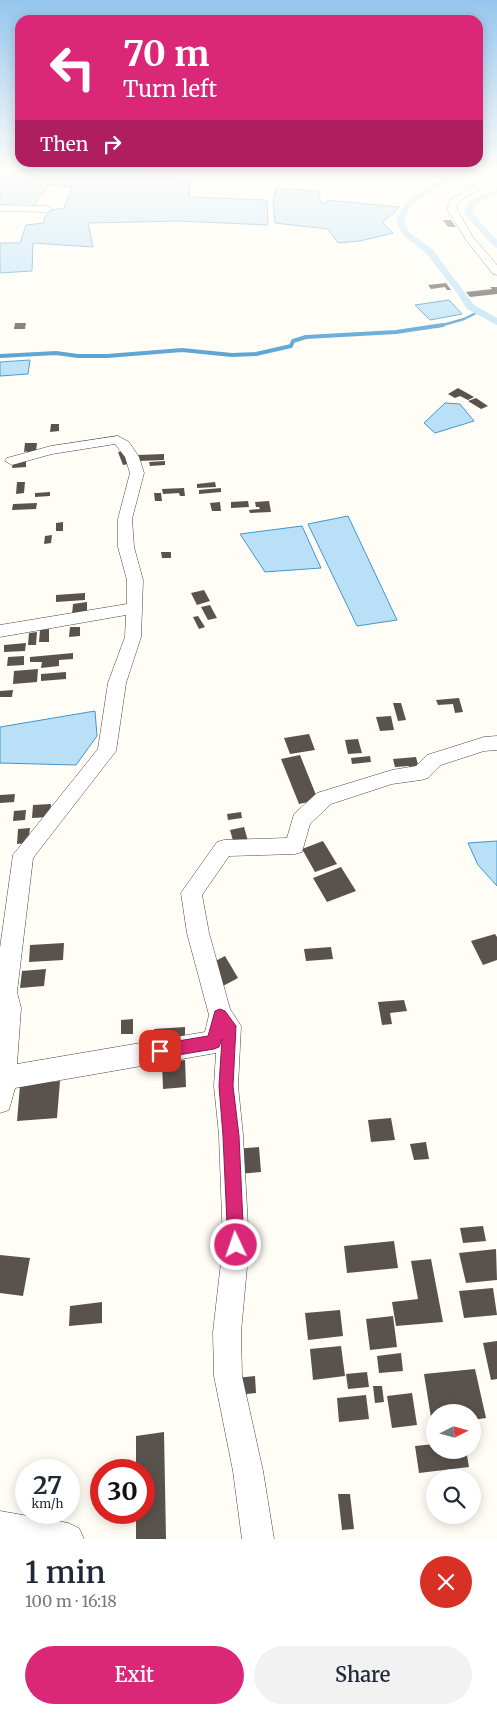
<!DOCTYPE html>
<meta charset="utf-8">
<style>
:root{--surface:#fff;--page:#f2f2f3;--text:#1f2937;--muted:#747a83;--accent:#db2777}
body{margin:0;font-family:Merriweather,serif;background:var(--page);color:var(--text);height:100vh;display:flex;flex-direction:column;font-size:19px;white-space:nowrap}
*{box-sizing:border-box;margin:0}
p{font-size:16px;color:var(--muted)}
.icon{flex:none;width:28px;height:28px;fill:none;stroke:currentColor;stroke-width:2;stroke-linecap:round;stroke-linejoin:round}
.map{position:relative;height:1539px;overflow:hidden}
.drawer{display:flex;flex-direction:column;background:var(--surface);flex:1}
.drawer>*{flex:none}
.banner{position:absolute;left:15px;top:15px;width:468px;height:152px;border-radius:15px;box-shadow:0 2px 12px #0003;background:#db2777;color:#fff;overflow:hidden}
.needle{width:32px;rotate:84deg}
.fabs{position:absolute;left:426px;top:1404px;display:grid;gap:10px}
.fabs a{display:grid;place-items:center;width:55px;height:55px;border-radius:50%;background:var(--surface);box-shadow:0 2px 12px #0003;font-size:25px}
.speed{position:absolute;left:15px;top:1459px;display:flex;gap:10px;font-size:25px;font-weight:700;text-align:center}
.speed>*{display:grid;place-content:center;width:65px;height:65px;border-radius:50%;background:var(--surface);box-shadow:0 2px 12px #0003;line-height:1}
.speed small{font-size:12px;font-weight:400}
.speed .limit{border:8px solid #d22;background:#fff;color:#111}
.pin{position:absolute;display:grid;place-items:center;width:42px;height:42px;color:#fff;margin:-21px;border-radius:10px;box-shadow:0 2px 8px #0006}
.me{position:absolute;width:55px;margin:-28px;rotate:357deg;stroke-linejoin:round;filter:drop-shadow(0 0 4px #0008)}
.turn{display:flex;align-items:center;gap:18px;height:105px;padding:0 25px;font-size:22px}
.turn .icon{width:65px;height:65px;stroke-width:2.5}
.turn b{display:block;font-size:35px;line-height:42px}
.then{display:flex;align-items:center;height:48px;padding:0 25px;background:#0003;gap:10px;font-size:19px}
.round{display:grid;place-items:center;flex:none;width:52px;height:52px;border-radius:26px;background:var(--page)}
.headline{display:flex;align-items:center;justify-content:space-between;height:85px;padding:0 25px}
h1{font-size:30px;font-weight:600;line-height:38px}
.action{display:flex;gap:10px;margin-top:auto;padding:10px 25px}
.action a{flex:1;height:58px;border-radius:30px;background:var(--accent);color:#fff;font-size:20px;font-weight:600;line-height:58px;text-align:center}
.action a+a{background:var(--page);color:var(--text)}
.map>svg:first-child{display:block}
.water{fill:#b9e0f7;stroke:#3f96cf}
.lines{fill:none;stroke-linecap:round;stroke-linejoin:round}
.stream-far1{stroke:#3f96cf;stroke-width:2.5}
.stream{stroke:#3f96cf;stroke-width:4}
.canal{fill:#b9e0f7;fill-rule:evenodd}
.building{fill:#5a524d}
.minor-casing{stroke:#444;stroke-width:1}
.minor{fill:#fff;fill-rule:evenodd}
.route{fill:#db2777;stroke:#8e194d}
</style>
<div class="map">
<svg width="497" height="1539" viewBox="0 0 497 1539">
<rect width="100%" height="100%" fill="#fffdf5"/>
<path class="water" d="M0 172H152L153 177 190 179 189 197 267 200 268 225 179 221 88 223 93 247 33 243 32 271 0 273V243H20L26 225 44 223 45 216 52 210 64 208 72 187 49 185 32 207 0 206Z
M276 188 318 191 321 203H327V200L399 207 392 215 382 222 393 233 360 241 338 243 328 229 275 223 273 200Z
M449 300 462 314 430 320 415 305Z
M30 360 28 374 0 376V362Z
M445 403 460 404 474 421 435 433 424 423Z
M348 516 397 620 357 626 308 524Z
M302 526 321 568 265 572 240 534Z
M95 711 97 736 76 765 0 763V727Z
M497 841V886L478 865 468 843Z"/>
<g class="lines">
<path class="stream-far1" d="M436 327 464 319 478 312"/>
<path class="stream" d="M0 356 56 353 78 356H107L182 350 232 355 256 354 291 346 293 341 306 337 396 332 443 325"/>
<path class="canal" d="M449 172H459C452 178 444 185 436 189 418 200 411 201 404 222L409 232 433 250 474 305 497 318V325L467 309 457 293 427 254 403 235 396 222C404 197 414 197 433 185 439 181 444 176 449 172Z
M497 189V194L477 204 472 213 497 240V248L494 247 464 213 471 200Z"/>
</g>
<path class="building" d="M443 220H451L456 227H448Z
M446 283 451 290H447L445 287 431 289 428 285Z
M490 287H497V294L470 297 466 292 492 289Z
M15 323H26L25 329H14Z
M458 388 474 397 468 400 460 396 455 398 448 394Z
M476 398 488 406 481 409 468 401Z
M51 424H59V431L50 432Z
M25 443H37L36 451H31L26 456 27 451 24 452Z
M125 451 129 464 123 465 118 452Z
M164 454V460L139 461 138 455Z
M26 461V467L12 468 13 462Z
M165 461V465L150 466 149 462Z
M17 482H25L24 493 16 494Z
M215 482 216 487 197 488V484Z
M184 488 185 496H180L179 493 163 494 162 489Z
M221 488V492L199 494V490Z
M50 492V496L35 497V493Z
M154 493H161L162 501H155Z
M248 501 249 507 231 508V502Z
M269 501 271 512 250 513 249 510 260 509 259 507H256L255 502Z
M220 502 221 511H212L210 503Z
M37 503 36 509 12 510 13 504Z
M63 522V531H56V523Z
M52 535 51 543 44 544 45 536Z
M161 552H171V558H162Z
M204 590 210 601 197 605 191 593Z
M85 593V600L56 602V595Z
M87 602V614L72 615 73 604Z
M210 605 217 618 208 620 201 607Z
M198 616 205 627 199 629 193 617Z
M70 627H80V636L69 637Z
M49 629V642H39L40 630Z
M37 632 36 645H28L29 633Z
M26 643 25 651 4 652V645Z
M73 653V659L59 660V666L41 668 42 662H30V657Z
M24 656V665L7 666 8 657Z
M38 669 37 682 13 684 14 671Z
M66 672V679L41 681V674Z
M13 690 12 697H0V691Z
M459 698 463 712 455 713 453 704 438 705 436 700Z
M393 703H401L406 720 398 721Z
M391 716 394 730 380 731 376 717Z
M309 734 315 750 290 754 284 738Z
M358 739 362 753 348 754 345 740Z
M300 755 318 800 299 804 281 759Z
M370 756 371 762 352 764 351 758Z
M416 757 420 772H410L409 766 395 767 393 759Z
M15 794 14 802 0 803V795Z
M51 804 50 817 32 818 33 805Z
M26 810 25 820 13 821 14 811Z
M241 812 242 818 228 820 227 814Z
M244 827 248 841 234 844 230 830Z
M30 828 28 843 17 844 18 829Z
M323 841 337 864 315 872 302 849Z
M341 867 356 891 327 902 313 878Z
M495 934 497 937V960L483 965 471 941Z
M64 943 63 960 29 962 30 945Z
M331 947 333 959 306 961 304 949Z
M225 956 238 978 223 986 210 964Z
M46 969 44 986 20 988 22 971Z
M404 1000 407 1011 390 1013 392 1024 382 1025 378 1002Z
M133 1019V1034H121V1020Z
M185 1027V1040L155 1042 154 1029Z
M185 1060 186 1087 163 1089 162 1062Z
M60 1081 57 1118 17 1121 20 1085Z
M391 1118 395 1140 371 1142 368 1120Z
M426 1142 429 1159 414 1160 410 1144Z
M259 1147 261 1172 237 1174 235 1149Z
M483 1226 486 1241 463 1243 460 1228Z
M394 1241 398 1268 347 1273 344 1246Z
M496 1249 497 1280 466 1283 459 1253Z
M0 1255 30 1258 23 1296 0 1293Z
M431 1259 443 1322 396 1326 392 1302 418 1299 411 1261Z
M493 1288 497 1315 464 1318 459 1291Z
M102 1302V1323L69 1326 70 1306Z
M340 1310 343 1336 308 1340 305 1313Z
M393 1316 397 1347 370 1350 366 1319Z
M497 1341V1379L491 1380 483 1343Z
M341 1346 345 1376 313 1380 310 1349Z
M401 1353 403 1371 379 1373 377 1356Z
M475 1369 486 1418 472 1420V1412H435V1424H432L424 1374Z
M367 1372 369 1387 348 1389 346 1374Z
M255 1376 256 1393 237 1395 236 1378Z
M373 1386H382L384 1402 375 1403Z
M412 1393 417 1425 392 1428 387 1396Z
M366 1395 369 1419 339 1422 337 1398Z
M164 1432 166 1539H136V1512H144V1470H136V1436Z
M435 1444V1450H466L469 1467 419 1473 415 1446Z
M338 1494H350L354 1529 342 1530Z"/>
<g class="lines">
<defs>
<path id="minor" d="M491 172H497V179L458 202 457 209 473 237 497 265V275L493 274 466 240 447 209 451 199 490 176Z
M0 205 47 206 52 209 47 212 0 211Z
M118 436 129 442 139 457 144 473 132 519 134 547 143 580 141 637 126 683 116 751 33 858 17 992 21 1008 17 1064 205 1032 209 1015 187 933 181 893 217 842 224 840 287 838 294 814 317 793 392 770 416 766 427 755 484 737 497 736V750L484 751 441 765 428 778 421 780 392 784 331 804 310 824 302 852 295 854 229 856 202 895 209 933 230 1009 241 1026 238 1086 243 1135 249 1245 241 1332 242 1376 263 1471 274 1539H242L233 1471 214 1376 213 1332 223 1245 219 1135 214 1086 216 1053 15 1088 9 1110 0 1113V948L13 855 98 749 108 683 125 637 126 615 0 637V625L127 604V580L118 547V519L130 473 125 457 115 444 52 454 12 465 5 461 7 458 51 446Z
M0 1511 68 1523 79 1528 84 1539H0Z"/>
</defs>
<use href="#minor" class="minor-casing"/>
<use href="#minor" class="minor"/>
</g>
<linearGradient id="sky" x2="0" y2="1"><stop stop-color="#95c6ee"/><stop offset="0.44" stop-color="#fffefa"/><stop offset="1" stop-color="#fffefa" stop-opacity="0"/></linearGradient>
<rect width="497" height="388" fill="url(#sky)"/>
<path class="route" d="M220 1009 225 1011 236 1026 233 1086 239 1136 244 1245 242 1251 236 1253 231 1251 228 1245 223 1136 219 1086 222 1039 219 1047 214 1049 160 1058 155 1056 153 1051 155 1046 160 1044 208 1036 215 1011Z"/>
</svg>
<div class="fabs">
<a><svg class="needle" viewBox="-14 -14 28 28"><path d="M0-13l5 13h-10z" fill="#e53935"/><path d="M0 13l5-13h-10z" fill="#747a83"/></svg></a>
<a><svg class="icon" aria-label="search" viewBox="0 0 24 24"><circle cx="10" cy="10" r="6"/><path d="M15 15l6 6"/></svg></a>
</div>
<div class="speed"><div>27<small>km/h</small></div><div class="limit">30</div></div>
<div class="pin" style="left:160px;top:1051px;background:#d93025"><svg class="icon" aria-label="arrive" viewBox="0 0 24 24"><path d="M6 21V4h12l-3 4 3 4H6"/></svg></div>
<svg class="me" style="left:236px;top:1245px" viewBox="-20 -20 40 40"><circle r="17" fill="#db2777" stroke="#fff" stroke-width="3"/><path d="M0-11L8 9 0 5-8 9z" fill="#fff"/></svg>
<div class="banner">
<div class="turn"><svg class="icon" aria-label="left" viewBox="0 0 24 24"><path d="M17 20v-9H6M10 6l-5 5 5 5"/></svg><div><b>70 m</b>Turn left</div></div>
<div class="then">Then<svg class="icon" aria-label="right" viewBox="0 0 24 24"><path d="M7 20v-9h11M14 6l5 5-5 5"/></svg></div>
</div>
</div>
<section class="drawer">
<div class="headline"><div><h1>1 min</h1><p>100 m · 16:18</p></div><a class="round" style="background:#d93025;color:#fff"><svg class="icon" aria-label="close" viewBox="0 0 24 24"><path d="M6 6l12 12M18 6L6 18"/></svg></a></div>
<div class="action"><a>Exit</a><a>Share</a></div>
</section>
